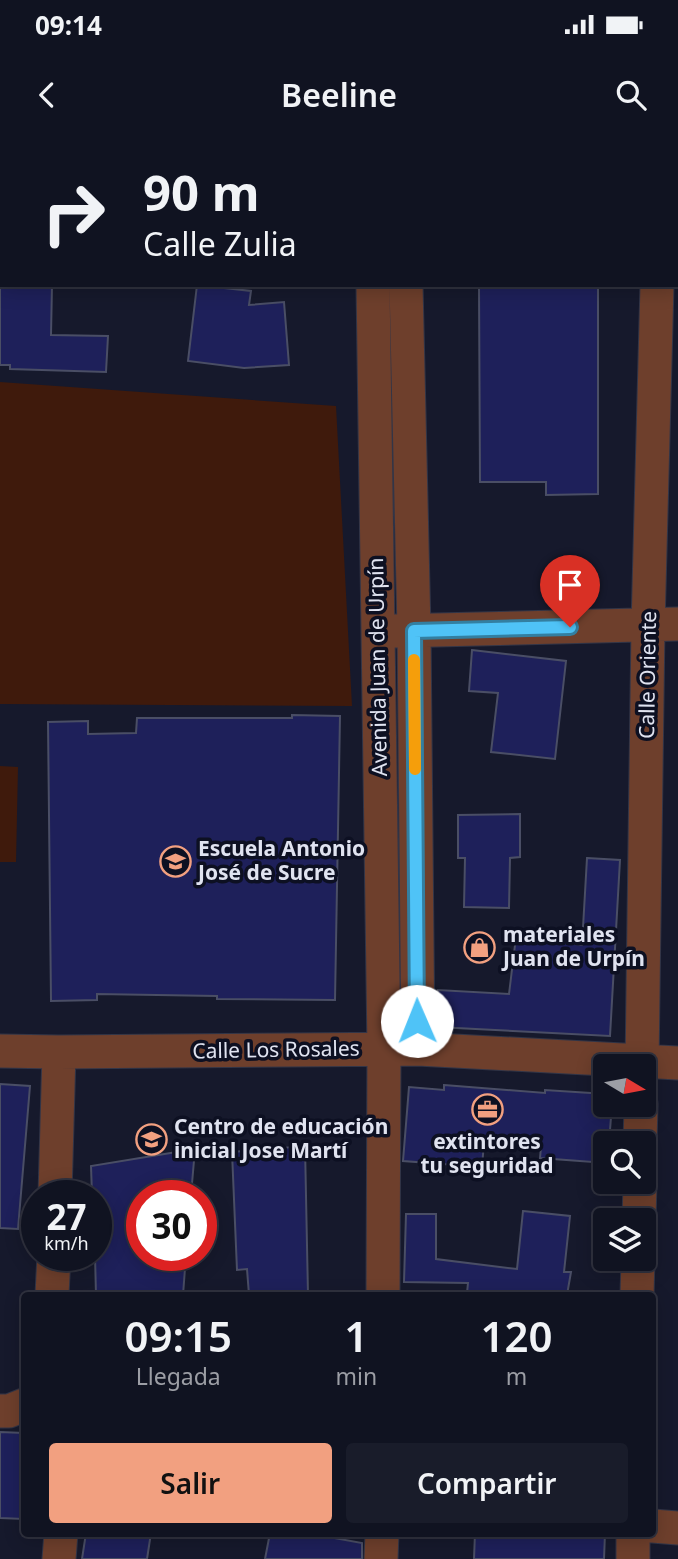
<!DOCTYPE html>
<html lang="es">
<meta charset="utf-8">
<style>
:root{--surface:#101321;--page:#191c2a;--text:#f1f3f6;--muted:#9c9ea5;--line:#30323f;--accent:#f2a080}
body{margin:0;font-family:"Noto Sans",sans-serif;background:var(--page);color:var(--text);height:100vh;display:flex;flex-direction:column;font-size:26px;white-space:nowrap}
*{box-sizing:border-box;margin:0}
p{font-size:23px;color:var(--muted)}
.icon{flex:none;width:38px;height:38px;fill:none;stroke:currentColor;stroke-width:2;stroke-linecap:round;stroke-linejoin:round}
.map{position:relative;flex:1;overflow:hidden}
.drawer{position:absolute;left:21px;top:1152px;width:635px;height:245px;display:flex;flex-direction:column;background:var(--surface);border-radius:7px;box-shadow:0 4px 18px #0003,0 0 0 2px var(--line)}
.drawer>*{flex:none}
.top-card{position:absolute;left:0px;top:0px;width:679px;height:147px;box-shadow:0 4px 18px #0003,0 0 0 2px var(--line);background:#101321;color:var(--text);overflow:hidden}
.needle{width:46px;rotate:100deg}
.buttons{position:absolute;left:593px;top:914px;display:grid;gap:14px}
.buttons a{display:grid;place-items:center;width:63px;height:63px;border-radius:7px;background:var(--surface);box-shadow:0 4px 18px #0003,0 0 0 2px var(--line);font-size:35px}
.speed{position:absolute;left:21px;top:1040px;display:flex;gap:14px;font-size:35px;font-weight:700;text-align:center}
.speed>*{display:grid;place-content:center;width:91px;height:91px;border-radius:50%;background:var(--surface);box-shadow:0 4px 18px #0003,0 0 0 2px var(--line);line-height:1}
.speed small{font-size:18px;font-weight:400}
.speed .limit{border:10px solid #d22;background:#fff;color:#111}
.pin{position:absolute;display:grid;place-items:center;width:60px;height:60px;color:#fff;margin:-72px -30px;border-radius:50% 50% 50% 0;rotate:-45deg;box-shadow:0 0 7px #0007}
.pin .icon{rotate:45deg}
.me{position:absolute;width:77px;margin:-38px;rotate:359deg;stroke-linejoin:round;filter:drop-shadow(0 0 5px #0008)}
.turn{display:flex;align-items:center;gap:24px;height:147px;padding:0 28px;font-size:32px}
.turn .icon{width:91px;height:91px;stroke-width:2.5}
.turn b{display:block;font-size:49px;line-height:60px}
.eta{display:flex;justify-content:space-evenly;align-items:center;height:119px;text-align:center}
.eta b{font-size:42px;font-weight:600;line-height:49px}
.button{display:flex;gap:14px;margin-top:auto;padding:14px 28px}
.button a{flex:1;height:80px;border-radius:7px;background:var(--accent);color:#111;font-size:28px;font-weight:600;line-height:80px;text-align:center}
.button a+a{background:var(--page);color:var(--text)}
.status{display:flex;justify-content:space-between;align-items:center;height:49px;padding:0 35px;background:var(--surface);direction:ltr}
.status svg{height:19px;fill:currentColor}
header{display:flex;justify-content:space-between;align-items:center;height:91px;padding:0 28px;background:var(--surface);font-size:32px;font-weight:600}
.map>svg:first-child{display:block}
.green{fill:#3f1a0c}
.building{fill:#1e205a;stroke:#4a4e65;stroke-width:2}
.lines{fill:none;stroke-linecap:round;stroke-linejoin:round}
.minor-casing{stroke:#323547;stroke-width:35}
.minor{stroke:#6e3f2c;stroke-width:33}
.route-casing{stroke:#337fa1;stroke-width:18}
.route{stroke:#4fc3f7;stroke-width:12}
.slow{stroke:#f59e0b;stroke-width:12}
.labels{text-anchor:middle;stroke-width:7;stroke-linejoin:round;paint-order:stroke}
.street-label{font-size:21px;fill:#e0e3f0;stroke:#0d1022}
.poi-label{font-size:21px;font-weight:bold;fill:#e0e3f0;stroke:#0d1022;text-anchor:start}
</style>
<div class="status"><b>09:14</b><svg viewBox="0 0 49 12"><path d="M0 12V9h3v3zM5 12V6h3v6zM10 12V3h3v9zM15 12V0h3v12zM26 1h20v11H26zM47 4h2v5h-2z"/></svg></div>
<header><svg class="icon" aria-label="back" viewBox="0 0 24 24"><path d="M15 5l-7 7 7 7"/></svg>Beeline<svg class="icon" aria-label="search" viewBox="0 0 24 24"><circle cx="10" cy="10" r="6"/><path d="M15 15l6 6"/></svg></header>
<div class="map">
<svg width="678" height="1419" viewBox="0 0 678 1419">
<rect width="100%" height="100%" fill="#16192c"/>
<path class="green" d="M0 242 336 266 352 566 0 564Z
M0 626 18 627 16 722H0Z"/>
<path class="building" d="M0 145H52L51 195 108 196 106 232 10 229V225H0Z
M197 145 251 151 249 165 284 162 289 225 244 228 188 221Z
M479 145H598V354L546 355V342H480Z
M472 510 566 521 555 619 491 612 498 553 469 551Z
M292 575 340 576 335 860 217 859V856L97 854V860L51 861 48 582 88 581V594L136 593 137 578H292Z
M520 674V717L510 718 509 768 464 767 465 718H458V675Z
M587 718 620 720 610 896 437 887 438 850 509 854 516 797 582 805Z
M0 944 30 946 18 1089 0 1088Z
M444 945 545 953V950L606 954V964H612L609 1003H606V1023L540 1018 541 1007 484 1002 482 1027 403 1021 409 947 444 950Z
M305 1006 308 1155H249L247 1129 237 1130 232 1012Z
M195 1009 191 1055H142V1115H186L183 1155H96L95 1115 96 1055H92L91 1026Z
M523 1071 570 1076 564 1132H571L567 1155H483L467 1153 468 1143 404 1142 406 1074H436V1119L517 1129Z
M0 1292 24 1293V1379L0 1378Z
M86 1393H151L147 1419H82Z
M270 1393H307L362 1403V1419H265Z
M475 1393H605L604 1419H474Z"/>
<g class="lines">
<defs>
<path id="minor" d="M370 0V2
M403 0V2
M660 2V0
M373 145 384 909 383 1155
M406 145 414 490 418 909
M394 491 678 484
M0 911 59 912 418 909 678 923
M642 926 648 486 657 145
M640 1003 641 964
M55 1055 59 912
M639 1080 640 1041
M52 1155 54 1115
M637 1155 638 1118
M0 1271H9L24 1265
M653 1386 678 1388
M59 1419 61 1393
M381 1419 382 1393
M633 1419V1393"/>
</defs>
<use href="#minor" class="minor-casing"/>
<use href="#minor" class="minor"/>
</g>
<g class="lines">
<defs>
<path id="route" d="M417 881 414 491 570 487"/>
</defs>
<use href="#route" class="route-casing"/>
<use href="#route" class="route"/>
<path class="slow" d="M414 520 415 629"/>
</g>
<defs>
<symbol id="school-ring" viewBox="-11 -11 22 22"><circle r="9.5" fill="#0d1022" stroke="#f2a080" stroke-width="1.5"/><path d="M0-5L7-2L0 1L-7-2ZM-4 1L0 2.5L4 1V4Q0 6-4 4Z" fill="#f2a080"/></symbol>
<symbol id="shop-ring" viewBox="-11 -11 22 22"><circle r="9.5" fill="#0d1022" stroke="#f2a080" stroke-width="1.5"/><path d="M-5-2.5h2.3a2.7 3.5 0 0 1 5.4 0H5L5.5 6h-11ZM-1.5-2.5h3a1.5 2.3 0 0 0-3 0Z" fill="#f2a080"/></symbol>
<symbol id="office-ring" viewBox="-11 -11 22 22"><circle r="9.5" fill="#0d1022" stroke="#f2a080" stroke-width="1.5"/><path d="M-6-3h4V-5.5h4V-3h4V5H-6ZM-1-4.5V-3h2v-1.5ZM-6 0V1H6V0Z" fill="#f2a080"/></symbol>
</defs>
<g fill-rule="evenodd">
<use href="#school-ring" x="158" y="704" width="35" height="35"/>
<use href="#shop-ring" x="462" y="790" width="35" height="35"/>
<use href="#office-ring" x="470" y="952" width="35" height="35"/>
<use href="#school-ring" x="134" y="982" width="35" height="35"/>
</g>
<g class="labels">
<g class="street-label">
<text transform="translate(378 527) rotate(-91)" y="7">Avenida Juan de Urpín</text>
<text transform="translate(648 535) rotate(-89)" y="7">Calle Oriente</text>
<text transform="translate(276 910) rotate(-1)" y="7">Calle Los Rosales</text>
</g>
<g class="poi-label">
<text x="198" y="716">Escuela Antonio<tspan x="198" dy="24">José de Sucre</tspan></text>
<text x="503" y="802">materiales<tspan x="503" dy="24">Juan de Urpín</tspan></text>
<text x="174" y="994">Centro de educación<tspan x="174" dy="24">inicial Jose Martí</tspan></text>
<text x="487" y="1009" text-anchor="middle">extintores<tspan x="487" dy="24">tu seguridad</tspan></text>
</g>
</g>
</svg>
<div class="buttons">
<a><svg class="needle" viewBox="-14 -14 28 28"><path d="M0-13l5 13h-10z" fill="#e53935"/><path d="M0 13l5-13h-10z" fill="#9c9ea5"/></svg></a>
<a><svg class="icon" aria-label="search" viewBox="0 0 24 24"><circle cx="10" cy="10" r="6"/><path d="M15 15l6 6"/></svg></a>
<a><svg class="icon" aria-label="layers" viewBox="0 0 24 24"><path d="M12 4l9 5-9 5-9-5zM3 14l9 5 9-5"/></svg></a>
</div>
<div class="speed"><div>27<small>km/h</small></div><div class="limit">30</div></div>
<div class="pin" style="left:570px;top:487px;background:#d93025"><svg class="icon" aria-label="arrive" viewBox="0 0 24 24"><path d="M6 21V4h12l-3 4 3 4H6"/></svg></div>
<svg class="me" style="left:417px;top:881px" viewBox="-20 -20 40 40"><circle r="19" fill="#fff"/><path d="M0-13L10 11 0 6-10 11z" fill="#4fc3f7"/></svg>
<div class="top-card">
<div class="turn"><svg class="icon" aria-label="right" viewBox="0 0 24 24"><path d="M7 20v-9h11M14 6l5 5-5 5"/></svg><div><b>90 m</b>Calle Zulia</div></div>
</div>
<section class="drawer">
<div class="eta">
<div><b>09:15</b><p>Llegada</p></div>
<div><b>1</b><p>min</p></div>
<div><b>120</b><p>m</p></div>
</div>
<div class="button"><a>Salir</a><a>Compartir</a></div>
</section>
</div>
